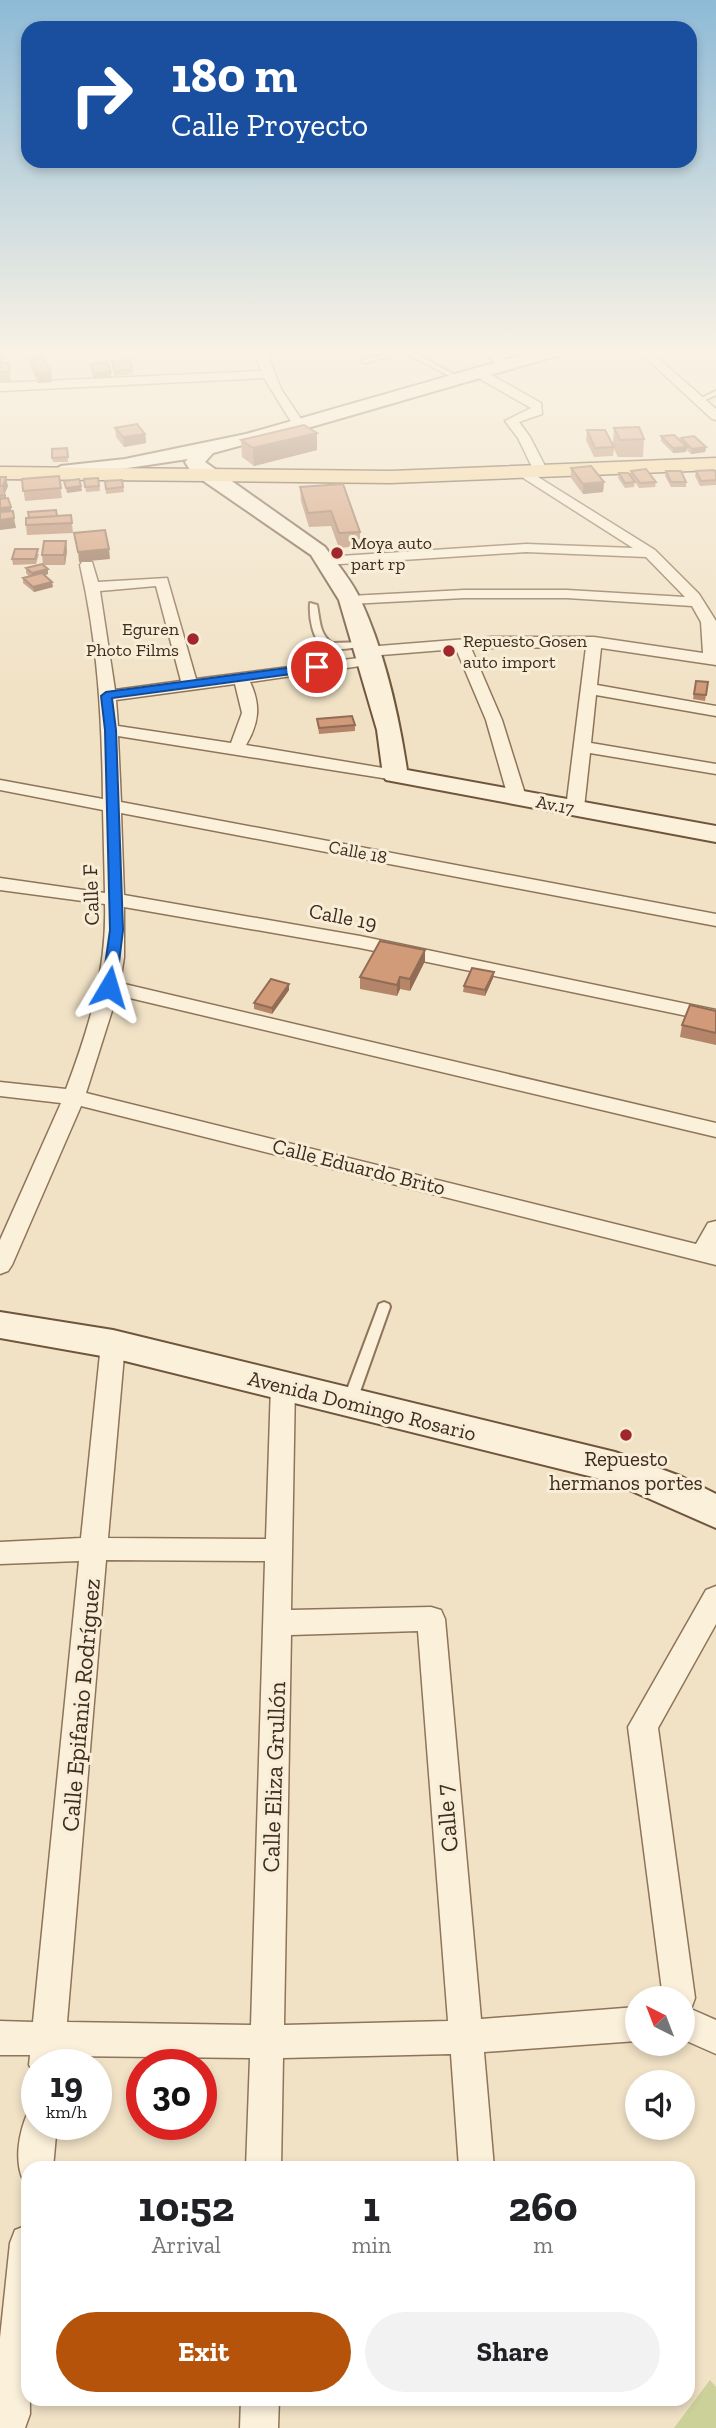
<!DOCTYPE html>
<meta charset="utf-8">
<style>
:root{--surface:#fff;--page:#f2f2f2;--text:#202124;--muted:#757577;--accent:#b45309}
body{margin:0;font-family:"Zilla Slab",serif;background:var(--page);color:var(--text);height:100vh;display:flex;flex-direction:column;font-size:26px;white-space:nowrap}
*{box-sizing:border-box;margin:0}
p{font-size:23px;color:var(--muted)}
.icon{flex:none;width:38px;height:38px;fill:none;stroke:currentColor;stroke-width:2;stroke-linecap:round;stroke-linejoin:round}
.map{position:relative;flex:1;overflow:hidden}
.sheet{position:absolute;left:21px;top:2161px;width:674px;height:245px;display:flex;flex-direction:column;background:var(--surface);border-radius:21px;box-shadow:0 4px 10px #0003}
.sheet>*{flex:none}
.top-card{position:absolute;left:21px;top:21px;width:676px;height:147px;border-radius:21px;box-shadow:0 4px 10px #0003;background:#1a4fa0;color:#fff;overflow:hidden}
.needle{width:46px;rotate:318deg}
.buttons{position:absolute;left:625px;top:1986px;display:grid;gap:14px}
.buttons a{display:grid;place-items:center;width:70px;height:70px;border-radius:50%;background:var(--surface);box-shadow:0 4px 10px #0003;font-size:35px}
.speed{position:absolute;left:21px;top:2049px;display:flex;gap:14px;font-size:35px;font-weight:700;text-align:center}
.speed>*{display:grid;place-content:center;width:91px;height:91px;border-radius:50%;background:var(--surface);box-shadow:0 4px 10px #0003;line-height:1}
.speed small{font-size:18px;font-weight:400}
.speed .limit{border:10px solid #d22;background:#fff;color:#111}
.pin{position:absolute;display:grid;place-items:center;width:60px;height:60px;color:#fff;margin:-30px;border:4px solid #fff;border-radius:50%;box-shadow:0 2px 7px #0007}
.me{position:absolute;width:77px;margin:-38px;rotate:7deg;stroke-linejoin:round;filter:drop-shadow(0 0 5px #0008)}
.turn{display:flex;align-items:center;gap:24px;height:147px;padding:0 35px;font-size:32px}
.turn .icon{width:91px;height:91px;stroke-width:2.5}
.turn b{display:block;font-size:49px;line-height:60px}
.eta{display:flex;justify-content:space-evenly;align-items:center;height:119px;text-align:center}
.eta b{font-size:42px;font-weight:700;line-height:49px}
.primary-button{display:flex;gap:14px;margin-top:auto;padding:14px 35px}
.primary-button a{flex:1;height:80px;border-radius:42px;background:var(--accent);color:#fff;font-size:28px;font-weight:700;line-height:80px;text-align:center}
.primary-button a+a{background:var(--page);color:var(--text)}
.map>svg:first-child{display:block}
.green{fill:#ccd099}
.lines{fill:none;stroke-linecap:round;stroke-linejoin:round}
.lane-casing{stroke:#8e745a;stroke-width:4}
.street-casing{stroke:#8e745a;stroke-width:3}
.secondary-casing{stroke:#70553d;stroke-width:4}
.primary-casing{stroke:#5c422f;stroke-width:3}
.lane{fill:#fbf0da;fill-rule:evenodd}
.street{fill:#fbf0da;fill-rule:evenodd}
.secondary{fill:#fbf0da;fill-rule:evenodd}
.primary{fill:#f5d69d;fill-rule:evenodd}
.wall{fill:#b48569}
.shaded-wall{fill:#926c55}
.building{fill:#d19b7a;stroke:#926c55;stroke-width:2}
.route{fill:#1a73e8;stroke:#114b97;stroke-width:2}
.poi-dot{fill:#a0272c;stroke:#f8edd6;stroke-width:2.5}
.labels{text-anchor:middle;stroke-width:6;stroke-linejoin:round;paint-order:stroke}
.far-poi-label{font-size:18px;fill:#3d2c1f;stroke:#f8edd6;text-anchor:start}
.far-street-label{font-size:18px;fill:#3d2c1f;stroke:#f8edd6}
.street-label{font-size:21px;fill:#3d2c1f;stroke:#f8edd6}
.poi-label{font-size:21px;fill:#3d2c1f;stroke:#f8edd6}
.near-street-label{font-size:24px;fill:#3d2c1f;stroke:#f8edd6}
</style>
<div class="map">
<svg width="716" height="2428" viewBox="0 0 716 2428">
<rect width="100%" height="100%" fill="#f1e2c6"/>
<path class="green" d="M710 2380 716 2387V2428H674Z"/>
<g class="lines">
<defs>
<path id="lane" d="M400 350H409L460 378 455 379 404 352 364 363 361 361Z
M716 391V395L700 402 695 401Z
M310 603 317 605C320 619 319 634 332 643L365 642 369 644 368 646C357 647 339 651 328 648 312 644 309 616 310 603Z
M384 1302 389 1304 390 1307 356 1403 354 1407 349 1408 344 1407 342 1403 378 1307 379 1304Z"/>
<path id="street" d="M0 350H17L11 353H0Z
M254 350H266L281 389 305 425 303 428H295L264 378 0 391V383L261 371Z
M480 350H493L510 364 500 367Z
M637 350H649L716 409V420L712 419Z
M473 369H481L541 403 542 414 519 422 530 437 547 470 545 473H535L518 438 505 421 531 408 473 375Z
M522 467 655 550 699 594 716 621V665L601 648 597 685 716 706V716L596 695 591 743 716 764V774L590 753 584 808 575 813 569 812 566 808 586 647 471 648 502 720 526 797 523 801 517 802 508 797 486 720 456 649 369 656 376 661 374 664 250 682C261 705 259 723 246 745L395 770 401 771 404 775 401 779 395 780 118 736 121 802 716 914V926L121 813 124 895 360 936 716 1010V1022L360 948 124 907V957L120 983 716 1123V1137L117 995 86 1093 696 1244 708 1223 716 1221V1265L81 1106 12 1265 8 1271 0 1274V1240L61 1103 0 1096V1082L66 1089C89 1028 107 970 105 904L0 890V878L105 893 103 810 0 790V780L103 799C102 719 98 643 80 565L82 562H92L98 582 167 578 196 679 366 657 358 652 366 647 492 637H594L703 653 701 622 692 606 567 598H464L350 604 343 600 350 596 464 590H567L685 597 646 557 526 552 325 565 318 561 325 557 526 544 633 548 517 474 515 471ZM156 586 181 681 115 690 100 591ZM235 684 242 713 231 743 118 726 116 700Z
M113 1335 122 1337 125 1344 108 1538 266 1539 271 1385 274 1378 283 1375 292 1378 295 1385 291 1610 431 1607 441 1610 445 1619 481 2019 637 2007V2041L484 2052 494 2168H459L451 2054 283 2058 281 2168H246L250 2058 64 2056 63 2065H37V2078L29 2065 30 2055H0V2021L33 2022 79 1561 0 1564V1542L81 1538 101 1344 104 1337ZM106 1560 265 1561 251 2025 67 2022ZM418 1631 448 2021 284 2025 291 1635Z
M716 1586V1624L658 1728 695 1998 691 2009 716 2020V2054L682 2039V1998H663L628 1727 706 1590Z
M37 2108V2124H57L53 2168H28V2183L23 2180C14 2160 19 2132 28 2112Z
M28 2225 30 2414 25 2428H0V2338L10 2243 15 2230Z
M241 2399H279L278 2428H240Z"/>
<path id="secondary" d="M539 350H565L563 354 318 425 213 453 205 462 325 547C337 564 353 582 361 601 384 651 399 716 407 770L716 826V842L386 780 383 775 377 730 339 600 311 555 192 473 185 462 188 459 61 478 51 472 61 466 125 459 246 434Z
M0 1312 113 1330 615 1452 680 1476 716 1494V1528L609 1481 113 1358 0 1338Z"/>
<path id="primary" d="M716 458V470L391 483 0 479V467L391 471Z"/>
</defs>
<use href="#lane" class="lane-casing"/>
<use href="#street" class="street-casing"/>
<use href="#secondary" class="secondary-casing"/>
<use href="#primary" class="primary-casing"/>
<use href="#lane" class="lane"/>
<use href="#street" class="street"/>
<use href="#secondary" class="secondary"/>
<use href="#primary" class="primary"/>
</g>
<path class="wall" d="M30 359 52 382 38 383 31 368Z
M0 360 2 363H9L11 381 0 382Z
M112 361 132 370 133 374 114 376Z
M115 428 145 434 146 443 124 447 116 437Z
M614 428 644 439 643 457H618L614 449 613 456 594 457 586 440 587 430 613 443Z
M661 436 680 441 681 438 706 447 705 452 691 454 686 449V452L673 453 661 441Z
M241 440 317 450 254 466 242 457Z
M67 448 68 462H53L52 458Z
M571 468 604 482 603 492 583 494 571 478Z
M631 471 656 482 655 487 639 488 635 482 634 487 625 488 618 478 619 473 630 475Z
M666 471 686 482V487H671L665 476Z
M696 471 716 473V485L700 486 695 476Z
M59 476 62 498 25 501 22 479Z
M0 477 8 486 4 495H0Z
M98 478 100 491 86 492 84 479Z
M122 480 124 492 106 494 105 481Z
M300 487 360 532V546L339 548 331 526 309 527 301 501Z
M71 515 73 533 27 535 26 525 57 516Z
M66 541 67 551 65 565H44L48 569V574L45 575 53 587 34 592 23 583V578L29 576 26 573V568L43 565 42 555Z
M39 554 36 564 13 565 12 559Z
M696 681 708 682 705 701 693 699Z
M317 719 355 725V731L319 734Z
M425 961 410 991 400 989 397 996 360 989V977Z
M494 972 493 978 485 996 463 992 464 986Z
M289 990 272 1014 254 1009V1003Z
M716 1011V1045L680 1037 682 1025Z"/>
<path class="shaded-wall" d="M111 372V377L94 378 93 373Z
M51 373 52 382 38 383 37 374Z
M317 433V450L254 466 253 448Z
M145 434 146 443 124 447 123 437Z
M687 447 686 452 673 453V448Z
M706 447 705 452 691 454 692 449Z
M6 477 8 486 4 495 3 486Z
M604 482 603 492 583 494V484Z
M81 486 82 491 67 493 66 488Z
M11 507 12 517 0 518V508Z
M14 518 16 528 0 530V520Z
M66 541 67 551 65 565 64 555Z
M109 549 110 559 79 562 78 552Z
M48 569V574L33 579 32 573Z
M52 582 53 587 34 592 33 587Z
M425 950V961L410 991V979Z
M494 972 493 978 485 996V990Z
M400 977V989L397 996V985Z
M289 984V990L272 1014V1008Z"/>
<path class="building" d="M43 357 51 373 37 374 30 359Z
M2 359V363H9L10 372H0V360Z
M130 360 132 370 114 371 112 361Z
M107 362 111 372 93 373 90 364Z
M137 424 145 434 123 437 115 428Z
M304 425 317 433 253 448 241 440Z
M639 427 644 439 620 440 614 428Z
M587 430H605L614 447 595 448Z
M674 435 687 447 673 448 661 436Z
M694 436 706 447 692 449 681 438Z
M67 448 68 457 52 458V449Z
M591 466 604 482 583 484 571 468Z
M646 469 656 482 640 483 631 471Z
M714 470 716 473V480L701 481 696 471Z
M666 471H681L686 482H671Z
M619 473H628L635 482 625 483Z
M59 476 61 488 23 491 22 479Z
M0 477H6L3 486H0Z
M98 478 99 486 85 487 84 479Z
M79 479 81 486 66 488 64 481Z
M122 480 123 487 106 489 105 481Z
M343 484 360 532 339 533 331 511 308 513 300 487Z
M5 495V498L0 499V496Z
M8 498 11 507 0 508V499Z
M56 510 57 516 29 518 28 512Z
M13 511 14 518 0 520V512Z
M71 515 72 523 26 525V518Z
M105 530 109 549 78 552 74 533Z
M44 541H66L64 555H42Z
M15 549H38L35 559H12Z
M42 564 48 569 32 573 26 568Z
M42 573 52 582 33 587 23 578Z
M696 681 708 682 706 695 694 694Z
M352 716 355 725 319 728 317 719Z
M380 941 425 950 410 979 400 977 397 985 360 977Z
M472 968 494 972 485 990 464 986Z
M271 979 289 984 272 1008 254 1003Z
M690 1005 716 1011V1033L682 1025Z"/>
<linearGradient id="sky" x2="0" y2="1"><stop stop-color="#8ebad6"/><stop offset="0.51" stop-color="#f9f2e5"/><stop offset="1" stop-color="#f9f2e5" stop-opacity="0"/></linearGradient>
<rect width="716" height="690" fill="url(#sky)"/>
<path class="route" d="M317 664 323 667 321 670 112 698 116 730 123 930 116 987 114 990H104L102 987 110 930 105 730 101 696 106 692Z"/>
<g class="poi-dot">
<circle cx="337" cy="553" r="7"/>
<circle cx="193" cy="639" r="7"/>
<circle cx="449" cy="651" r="7"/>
<circle cx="626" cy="1435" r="7"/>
</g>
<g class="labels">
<g class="far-poi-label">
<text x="351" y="549">Moya auto<tspan x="351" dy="21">part rp</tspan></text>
<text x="179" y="635" text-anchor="end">Eguren<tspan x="179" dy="21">Photo Films</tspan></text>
<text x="463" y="647">Repuesto Gosen<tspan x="463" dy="21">auto import</tspan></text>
</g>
<g class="far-street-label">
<text transform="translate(555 805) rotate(11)" y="6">Av.17</text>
<text transform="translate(358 852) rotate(11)" y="6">Calle 18</text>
</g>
<g class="street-label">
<text transform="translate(91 895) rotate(-92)" y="7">Calle F</text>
<text transform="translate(343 917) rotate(11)" y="7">Calle 19</text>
<text transform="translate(359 1167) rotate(14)" y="7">Calle Eduardo Brito</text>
<text transform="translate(362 1406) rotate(14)" y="7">Avenida Domingo Rosario</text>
</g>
<g class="poi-label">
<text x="626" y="1466">Repuesto<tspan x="626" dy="24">hermanos portes</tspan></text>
</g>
<g class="near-street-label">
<text transform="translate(81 1705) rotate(-85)" y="8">Calle Epifanio Rodríguez</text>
<text transform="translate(274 1777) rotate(-88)" y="8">Calle Eliza Grullón</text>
<text transform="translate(447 1818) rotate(-95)" y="8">Calle 7</text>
</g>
</g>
</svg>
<div class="buttons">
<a><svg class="needle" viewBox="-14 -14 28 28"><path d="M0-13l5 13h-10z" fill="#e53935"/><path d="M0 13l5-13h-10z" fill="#757577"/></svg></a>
<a><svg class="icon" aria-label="sound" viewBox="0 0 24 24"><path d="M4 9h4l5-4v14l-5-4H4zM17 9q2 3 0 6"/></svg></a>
</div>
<div class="speed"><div>19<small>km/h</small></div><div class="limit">30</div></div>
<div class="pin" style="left:317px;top:667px;background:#d93025"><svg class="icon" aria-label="arrive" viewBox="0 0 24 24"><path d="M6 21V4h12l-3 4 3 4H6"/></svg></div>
<svg class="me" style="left:109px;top:987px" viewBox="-20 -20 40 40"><path d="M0-17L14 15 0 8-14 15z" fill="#1a73e8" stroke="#fff" stroke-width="4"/></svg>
<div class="top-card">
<div class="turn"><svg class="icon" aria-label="right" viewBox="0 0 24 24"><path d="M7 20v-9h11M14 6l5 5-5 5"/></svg><div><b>180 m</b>Calle Proyecto</div></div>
</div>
<section class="sheet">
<div class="eta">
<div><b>10:52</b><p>Arrival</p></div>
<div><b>1</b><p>min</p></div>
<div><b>260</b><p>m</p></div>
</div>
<div class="primary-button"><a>Exit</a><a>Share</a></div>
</section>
</div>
